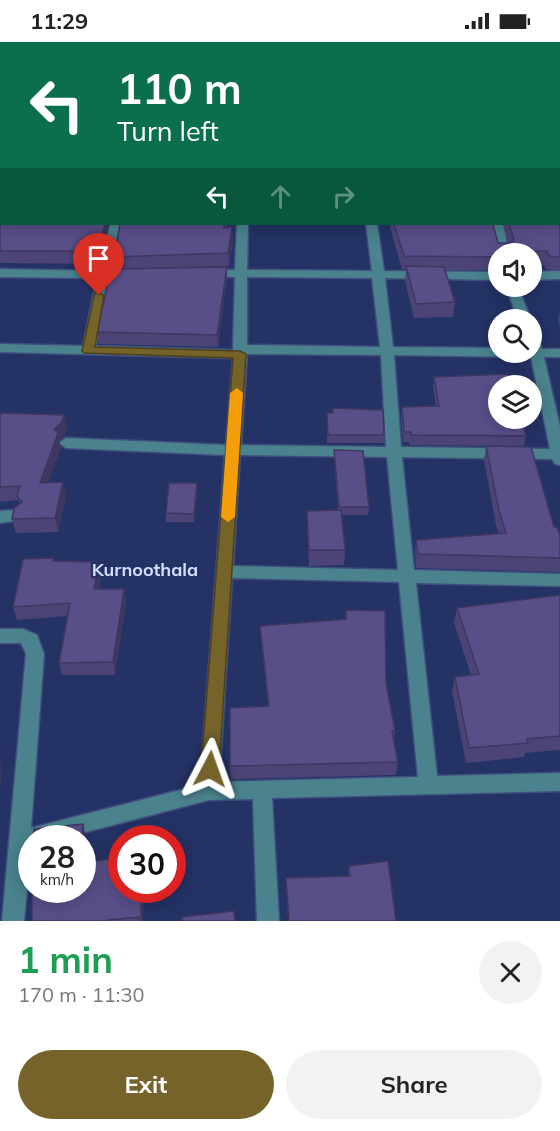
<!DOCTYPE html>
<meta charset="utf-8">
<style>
:root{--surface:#fff;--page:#f2f2f2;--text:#222;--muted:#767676;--accent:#76632a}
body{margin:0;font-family:Mulish,sans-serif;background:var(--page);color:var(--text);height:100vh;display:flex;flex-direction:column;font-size:22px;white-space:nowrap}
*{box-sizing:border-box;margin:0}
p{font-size:20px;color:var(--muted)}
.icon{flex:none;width:33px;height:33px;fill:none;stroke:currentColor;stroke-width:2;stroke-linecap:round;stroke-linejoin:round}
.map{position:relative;height:879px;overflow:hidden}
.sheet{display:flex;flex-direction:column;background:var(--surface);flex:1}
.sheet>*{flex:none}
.hud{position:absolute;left:0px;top:0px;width:561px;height:183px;box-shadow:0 3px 15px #0003;background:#0b6e4f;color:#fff;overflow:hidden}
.tools{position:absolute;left:488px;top:201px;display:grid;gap:12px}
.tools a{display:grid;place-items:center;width:54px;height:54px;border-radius:50%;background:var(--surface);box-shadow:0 3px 15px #0003;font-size:30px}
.speed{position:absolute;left:18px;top:783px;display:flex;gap:12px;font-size:30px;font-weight:700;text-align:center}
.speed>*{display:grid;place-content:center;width:78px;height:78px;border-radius:50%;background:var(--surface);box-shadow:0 3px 15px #0003;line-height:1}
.speed small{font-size:15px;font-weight:400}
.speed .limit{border:9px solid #d22;background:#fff;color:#111}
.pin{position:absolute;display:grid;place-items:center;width:51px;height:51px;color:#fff;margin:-62px -26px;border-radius:50% 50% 50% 0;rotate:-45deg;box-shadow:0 0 6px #0007}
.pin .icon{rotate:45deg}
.me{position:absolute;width:66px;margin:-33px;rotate:4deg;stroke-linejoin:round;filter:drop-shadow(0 0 4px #0008)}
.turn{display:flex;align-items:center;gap:21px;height:126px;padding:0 18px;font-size:27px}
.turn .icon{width:78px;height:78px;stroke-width:2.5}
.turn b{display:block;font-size:42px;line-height:51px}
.lanes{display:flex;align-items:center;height:57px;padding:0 18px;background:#0003;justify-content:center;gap:30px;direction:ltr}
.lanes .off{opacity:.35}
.round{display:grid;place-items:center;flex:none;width:63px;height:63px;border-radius:32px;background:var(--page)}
.overview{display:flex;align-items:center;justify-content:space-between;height:102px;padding:0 18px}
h1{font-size:36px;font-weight:700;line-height:45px;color:#1e9e55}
.cta{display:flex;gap:12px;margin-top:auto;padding:12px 18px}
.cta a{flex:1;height:69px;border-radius:36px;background:var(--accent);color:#fff;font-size:24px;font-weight:700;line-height:69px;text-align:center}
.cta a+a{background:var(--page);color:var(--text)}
.status{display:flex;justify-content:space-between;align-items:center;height:42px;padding:0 30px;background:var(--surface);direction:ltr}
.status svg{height:16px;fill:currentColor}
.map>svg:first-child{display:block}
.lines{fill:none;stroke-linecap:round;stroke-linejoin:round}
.minor-casing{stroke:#404e7e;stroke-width:3}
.minor{fill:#4a838d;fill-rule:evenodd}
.wall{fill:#4c4476}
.shaded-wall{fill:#3e3760}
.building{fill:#584f89;stroke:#3e3760;stroke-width:1.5}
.route{fill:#76632a;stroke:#4d401b;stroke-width:1.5}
.slow{fill:#f59e0b}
.labels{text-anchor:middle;stroke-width:5;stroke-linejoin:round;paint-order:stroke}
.quarter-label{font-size:18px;font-weight:bold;fill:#d3dfff;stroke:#243265}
</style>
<div class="status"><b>11:29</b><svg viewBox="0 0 49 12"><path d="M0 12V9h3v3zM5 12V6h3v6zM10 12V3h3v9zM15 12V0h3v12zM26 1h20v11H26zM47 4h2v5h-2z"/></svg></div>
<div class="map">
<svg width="560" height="879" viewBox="0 0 560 879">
<rect width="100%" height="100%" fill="#243265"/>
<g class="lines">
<defs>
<path id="minor" d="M0 1 5 2H2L0 9Z
M109 182H121L111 229H129L135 233 129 237 110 236 96 304 233 308 235 235H207L201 231 207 227 235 228 237 182H248L247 228 372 229 366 182H377L384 229 498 230V238L385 236 393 305 498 306V310H531V291L536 292 542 307H560V315H544L560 385V423L555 422 552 417 402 415 414 528 560 532V544L416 541 437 734 560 731V749L272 756 279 879H257L253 757 209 758 63 796H32L24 879H2L26 612 21 601H0V587H23L37 593 44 612 31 786 200 743 225 413 66 406 59 401 66 396 226 403 233 316 0 310V302L83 304 97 236 0 235V227L99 229ZM247 235 372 236 380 305 247 303ZM247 312 381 313 386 405 241 403ZM394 313 531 315 550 407 401 405ZM240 413 387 415 398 528 233 524ZM232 536 399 540 418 735 219 740Z
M491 182H503L509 212H497Z
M560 229V237L531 238V230Z
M506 244H518L531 278V279L518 278Z
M15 468 20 470 23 474 20 478 0 481V469Z"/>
</defs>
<use href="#minor" class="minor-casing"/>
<use href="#minor" class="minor"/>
</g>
<path class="wall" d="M560 147V229L546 227 544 223H531V212H498V228H445L455 260 453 275 414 276 405 239 406 227H402L389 182H493L498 201H508L503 182H560Z
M0 156 110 182 99 222 0 221Z
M120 182H227L226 185 233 198 229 224 162 226 227 225V236L218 305 99 302 97 290 115 227 114 215Z
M560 270V285L558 278Z
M434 335 526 394 524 404 410 403 409 400H403L401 375 402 365 436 364 433 345Z
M333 366 384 393V401H327V371H332Z
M0 371 67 387 64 394 59 399 61 405 48 440 66 454 58 490 16 491 12 477 19 462V458L0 460Z
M486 404 554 485 560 494V530L416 526 415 512 416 498 499 492 496 483 484 418Z
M334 408 369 465 368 473H342L345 508 344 523 309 524 307 484V469L338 468 334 417Z
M197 450 194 480H166V471Z
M54 519 101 534 99 547H124L126 560 115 633H62L59 621 67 574 17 578 13 565Z
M560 553V708L525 711 524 715 466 721 452 649 455 635 471 633 454 581 457 566Z
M346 568 386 642 395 688 394 698 398 720 396 733 231 737 230 724 268 664 261 598 260 584 345 577Z
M86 796V821L144 848 143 879H32Z
M349 824 396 879H288L286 836 348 834Z"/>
<path class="shaded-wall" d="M105 182H110L99 222 97 209Z
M232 185 233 198 229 224 228 211Z
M227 225V236L218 305 217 293Z
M64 373 67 387 64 394 59 399 61 405 43 455 40 441 54 387Z
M63 440 66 454 58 490 55 476Z
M197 441V450L194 480V472Z
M99 520 101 534 96 561 94 547Z
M124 547 126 560 115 633 113 620Z
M0 686 1 740 0 748Z
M83 782 86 796 85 835 82 824Z
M141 848H144L143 879H142L141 875Z"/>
<path class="building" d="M560 146V215L549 214 547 209H502V212H498V215L404 214 394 182H493L498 201H511L514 198 509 182H560Z
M0 156H2V182H105L97 209H0Z
M120 182H224V186L232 185 228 211 114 215Z
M406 224 444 225 455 260 416 262Z
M227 225 217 293 97 290 111 227Z
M508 332 512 344H498V376H521L526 394 411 393V390H404L402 365 439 364 434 335Z
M333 366 383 368 384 393H328L327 371H333Z
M0 371 64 373 62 380 54 387 58 391 40 441 63 440 55 476 12 477 14 466 22 460 17 454 20 444 0 445Z
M486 404 531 405 554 485H557L560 494V516L418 512 416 498 506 491 499 469Z
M334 408 363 409 369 465H339Z
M169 441H197L194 472 166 471Z
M341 468 345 508H309L307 469Z
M54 516 53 519 99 520 94 547H124L113 620 59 621 70 561 13 565 23 517Z
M560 553V694L527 697 528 701 469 706 455 635 479 632 457 566Z
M346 568 385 569 386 642 395 688 392 689 398 720 230 724V666L269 664 260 584 346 577Z
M83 782 82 796H33L34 787Z
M122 815V848H141V875L108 878V879H32V848H82V821Z
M388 819 396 879H289L286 836 350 834 349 824Z
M234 869 235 879H182V875Z"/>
<path class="route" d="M95 250 104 253 95 305 240 309 246 312 219 727 216 733 210 735 204 733 201 727 233 316 84 311 82 309Z"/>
<path class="slow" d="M237 346 243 351 235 475 228 480 221 475 230 351Z"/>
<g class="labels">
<g class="quarter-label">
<text x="145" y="534">Kurnoothala</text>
</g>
</g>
</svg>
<div class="tools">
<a><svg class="icon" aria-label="sound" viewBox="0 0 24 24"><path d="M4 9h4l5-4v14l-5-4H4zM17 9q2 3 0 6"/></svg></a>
<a><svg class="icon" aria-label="search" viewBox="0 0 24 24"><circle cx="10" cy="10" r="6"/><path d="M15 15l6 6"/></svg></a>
<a><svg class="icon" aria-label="layers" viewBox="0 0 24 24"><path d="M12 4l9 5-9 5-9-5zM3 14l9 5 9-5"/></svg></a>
</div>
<div class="speed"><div>28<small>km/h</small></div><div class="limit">30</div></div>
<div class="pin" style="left:99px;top:253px;background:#d93025"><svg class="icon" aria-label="arrive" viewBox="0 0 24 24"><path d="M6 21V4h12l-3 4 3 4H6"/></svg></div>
<svg class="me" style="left:210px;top:727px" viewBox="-20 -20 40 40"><path d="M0-17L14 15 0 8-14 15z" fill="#76632a" stroke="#fff" stroke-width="4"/></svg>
<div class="hud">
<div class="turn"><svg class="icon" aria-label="left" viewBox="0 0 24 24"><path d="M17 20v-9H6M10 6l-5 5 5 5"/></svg><div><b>110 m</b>Turn left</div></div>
<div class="lanes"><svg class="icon" aria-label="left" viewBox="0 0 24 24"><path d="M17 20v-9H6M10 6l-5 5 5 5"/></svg><svg class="icon off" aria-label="ahead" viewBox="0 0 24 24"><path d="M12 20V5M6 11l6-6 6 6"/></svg><svg class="icon off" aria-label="right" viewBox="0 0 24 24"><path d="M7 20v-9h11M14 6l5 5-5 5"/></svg></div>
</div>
</div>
<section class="sheet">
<div class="overview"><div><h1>1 min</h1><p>170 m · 11:30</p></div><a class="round"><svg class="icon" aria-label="close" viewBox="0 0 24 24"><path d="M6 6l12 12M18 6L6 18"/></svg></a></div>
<div class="cta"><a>Exit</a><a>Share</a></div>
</section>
